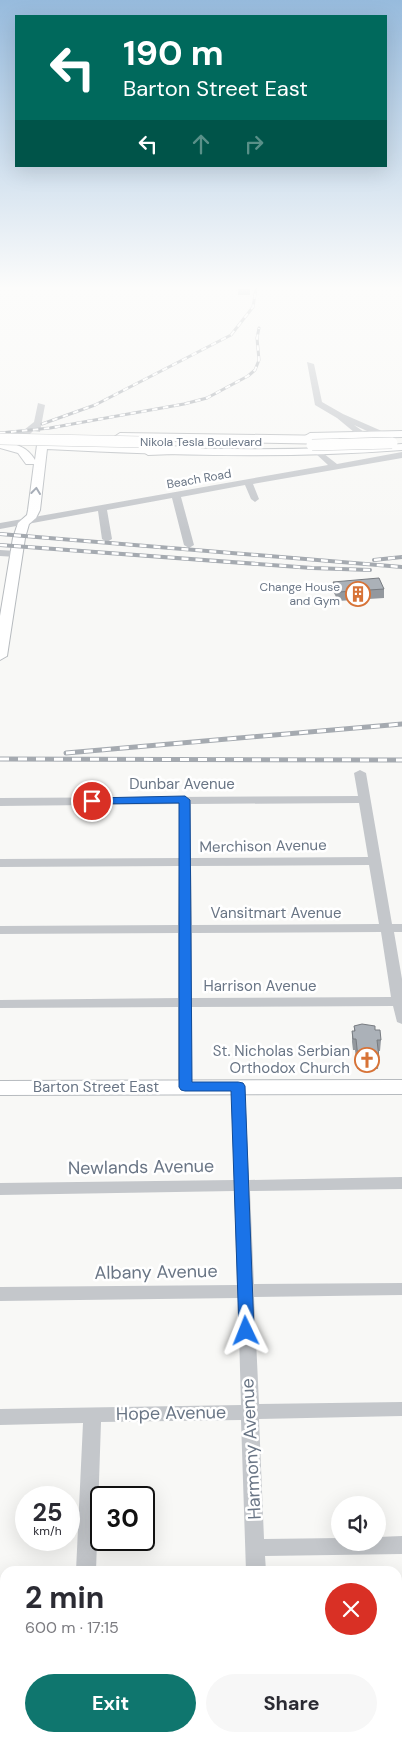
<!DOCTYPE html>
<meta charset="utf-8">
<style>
:root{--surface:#fff;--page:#f7f7f7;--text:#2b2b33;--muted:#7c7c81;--accent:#0f766e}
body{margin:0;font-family:"DM Sans",sans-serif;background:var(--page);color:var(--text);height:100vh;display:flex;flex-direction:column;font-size:19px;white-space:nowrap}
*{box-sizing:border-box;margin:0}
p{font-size:16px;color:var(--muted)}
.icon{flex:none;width:28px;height:28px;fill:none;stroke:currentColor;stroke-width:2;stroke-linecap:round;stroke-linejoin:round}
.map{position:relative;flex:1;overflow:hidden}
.drawer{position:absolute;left:0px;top:1566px;width:402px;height:176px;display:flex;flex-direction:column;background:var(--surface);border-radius:15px 15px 0 0;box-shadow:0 5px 20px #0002}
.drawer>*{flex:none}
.top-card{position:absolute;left:15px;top:15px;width:372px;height:152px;border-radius:0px;box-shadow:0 5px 20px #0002;background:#00695c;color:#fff;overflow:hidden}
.controls{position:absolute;left:331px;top:1496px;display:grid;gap:10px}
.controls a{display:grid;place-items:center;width:55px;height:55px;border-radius:50%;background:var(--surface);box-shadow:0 5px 20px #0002;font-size:25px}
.speed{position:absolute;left:15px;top:1486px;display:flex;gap:10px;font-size:25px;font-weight:700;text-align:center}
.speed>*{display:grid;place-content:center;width:65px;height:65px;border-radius:50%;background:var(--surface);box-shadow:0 5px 20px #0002;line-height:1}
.speed small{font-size:12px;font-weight:400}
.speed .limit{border:2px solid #111;border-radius:8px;background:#fff;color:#111}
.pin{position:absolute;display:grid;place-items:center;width:42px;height:42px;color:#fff;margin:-21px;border:2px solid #fff;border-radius:50%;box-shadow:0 1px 5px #0007}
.me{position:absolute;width:55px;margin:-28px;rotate:358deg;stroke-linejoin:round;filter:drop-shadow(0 0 4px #0008)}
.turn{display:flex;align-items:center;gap:18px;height:105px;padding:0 25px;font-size:22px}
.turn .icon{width:65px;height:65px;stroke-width:2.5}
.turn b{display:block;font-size:35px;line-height:42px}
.lanes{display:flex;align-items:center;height:48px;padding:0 25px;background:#0003;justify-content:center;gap:25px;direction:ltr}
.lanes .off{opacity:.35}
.round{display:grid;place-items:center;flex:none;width:52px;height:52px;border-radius:26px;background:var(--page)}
.head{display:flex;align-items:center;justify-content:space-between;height:85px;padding:0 25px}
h1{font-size:30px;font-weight:700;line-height:38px}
.button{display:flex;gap:10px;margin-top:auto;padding:10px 25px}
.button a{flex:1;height:58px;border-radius:30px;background:var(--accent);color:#fff;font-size:20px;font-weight:700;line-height:58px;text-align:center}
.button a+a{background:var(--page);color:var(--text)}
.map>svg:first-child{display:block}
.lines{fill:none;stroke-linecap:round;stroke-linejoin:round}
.major-casing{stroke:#b7bbbf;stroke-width:2}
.highway-casing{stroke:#b7babd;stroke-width:2}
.minor{fill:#c4c7cb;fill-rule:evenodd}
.major{fill:#fff;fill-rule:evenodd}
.highway{fill:#fff;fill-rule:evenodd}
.rail-far2-casing{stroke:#a5aab0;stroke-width:3}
.rail-far1-casing{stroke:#a5aab0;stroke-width:4}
.rail-casing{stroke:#a5aab0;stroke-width:5}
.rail-far2{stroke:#fff;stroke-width:2;stroke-dasharray:5.5;stroke-linecap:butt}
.rail-far1{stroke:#fff;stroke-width:2.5;stroke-dasharray:7;stroke-linecap:butt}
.rail{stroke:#fff;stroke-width:3;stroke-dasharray:9;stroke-linecap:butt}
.highway-bridge-casing{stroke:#b7babd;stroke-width:12;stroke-linecap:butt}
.highway-bridge{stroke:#fff;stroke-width:11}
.wall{fill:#93989e}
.building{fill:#abb1b8;stroke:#787c81}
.oneway{stroke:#969eaa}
.route{fill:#1a73e8;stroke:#114b97}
.labels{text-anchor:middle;stroke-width:5;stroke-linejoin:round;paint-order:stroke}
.far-street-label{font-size:12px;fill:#697585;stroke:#fff}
.far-poi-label{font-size:12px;fill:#697585;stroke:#fff;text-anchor:end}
.street-label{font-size:15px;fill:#697585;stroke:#fff}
.poi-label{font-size:15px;fill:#697585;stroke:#fff;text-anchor:end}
.near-street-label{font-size:18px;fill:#697585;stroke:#fff}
</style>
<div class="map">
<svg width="402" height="1742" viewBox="0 0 402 1742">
<rect width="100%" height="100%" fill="#f8f8f6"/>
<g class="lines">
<defs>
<path id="major" d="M402 431V437L310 439 305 436 310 433Z
M39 436 43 437 46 442C165 449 283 453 402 444V450C283 459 166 455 47 449L40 510 36 518 29 524 25 538 7 656 0 660V616L13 538 18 523 27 515 28 510 34 464H26L18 453 0 448V442C14 443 27 446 35 460L37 445 34 439Z
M402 1080V1094L0 1095V1081Z"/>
<path id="highway" d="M120 433 335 436 341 440 335 444 116 440 114 437Z
M197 446 203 450 201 453 148 455 142 451 148 447Z"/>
</defs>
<use href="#major" class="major-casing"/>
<use href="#highway" class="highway-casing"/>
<path class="minor" d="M307 362 314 364 322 402 343 414 384 432 388 438V445L383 451H377L337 418 315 405ZM354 425 378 436 380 443Z
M38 403 45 405 40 432 33 431 30 434 4 440V436L24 430 34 422Z
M319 450 337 464 402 452V458L253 484 259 499 255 502 251 499 245 485 181 497 194 545 189 548 184 545 172 498 107 510 112 539 107 542 102 539 98 511 0 529V523L328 465 315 453Z
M0 550 16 551 21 554 16 557 0 556Z
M360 770 366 773 392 924H402V932H394L402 979V1024L397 1022 393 1006 192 1007V1087L190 1091H180L178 1087V1007L0 1008V1000L178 998V933L0 934V926L178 925 179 866 0 867V859L179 858V804L0 806V798L358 796 354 773ZM359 803 368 857 191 858V804ZM369 865 379 924 192 925 191 866ZM381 932 391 997 192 998V933Z
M238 1081 243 1082 245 1086 249 1180 402 1177V1189L250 1191 254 1284 402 1283V1295L254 1297 259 1404 402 1402V1416L259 1419 264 1539 340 1538V1542H378V1537L402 1536V1554L265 1556 266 1571H246L241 1420 101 1422 96 1571H76L83 1423 0 1425V1409L241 1405 238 1298 0 1301V1287L237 1285 234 1191 0 1195V1183L234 1180 231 1086 233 1082Z
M398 1659H402V1679H398Z
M0 1671H5V1691H0Z
M5 1732V1738H23L24 1742H2Z
M193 1738H214L215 1742H193Z
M374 1738H395L396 1742H374Z"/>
<use href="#major" class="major"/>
<use href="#highway" class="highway"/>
<defs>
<path id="rail-far2" d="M42 424 95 405 231 335 253 307 256 289
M0 433 50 428 184 404 207 398 248 376 255 370 259 360 257 338 259 328"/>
<path id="rail-far1" d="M0 534 402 567
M0 545 312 568 370 570
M374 560 402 557"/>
<path id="rail" d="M66 753 402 724
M0 759 402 760"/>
</defs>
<use href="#rail-far2" class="rail-far2-casing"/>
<use href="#rail-far1" class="rail-far1-casing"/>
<use href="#rail" class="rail-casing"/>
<use href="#rail-far2" class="rail-far2"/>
<use href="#rail-far1" class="rail-far1"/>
<use href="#rail" class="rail"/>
<defs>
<path id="highway-bridge" d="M0 439 143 442
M312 445 392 443"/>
</defs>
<use href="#highway-bridge" class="highway-bridge-casing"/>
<use href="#highway-bridge" class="highway-bridge"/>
</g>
<path class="wall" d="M238 289H250V295H238Z
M333 582 384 589V598L338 601 333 591Z
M354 1026 375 1030 381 1040 380 1051H379V1058L378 1069H357L355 1050H353L352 1042V1031H354Z"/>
<path class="building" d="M379 578 384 589 339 592 333 582Z
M362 1024 375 1026V1030H380L381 1040H377L379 1058H358L356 1039H353L352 1031H355L354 1026Z"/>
<defs><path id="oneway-chevron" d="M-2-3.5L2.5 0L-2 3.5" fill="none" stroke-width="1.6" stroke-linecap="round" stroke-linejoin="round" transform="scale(1.25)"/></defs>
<use class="oneway" href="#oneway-chevron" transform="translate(36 491) rotate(-83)"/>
<linearGradient id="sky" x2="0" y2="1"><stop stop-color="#97bbdd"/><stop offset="0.54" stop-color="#fcfcfb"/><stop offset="1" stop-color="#fcfcfb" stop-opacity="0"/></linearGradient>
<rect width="402" height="533" fill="url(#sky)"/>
<path class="route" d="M185 796 190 800 192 1082H238L243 1083 245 1086 254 1331 252 1335 246 1337 241 1335 239 1331 231 1091H185L181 1090 179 1087V803L92 804 87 801 92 798Z"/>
<defs>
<symbol id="building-ring" viewBox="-11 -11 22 22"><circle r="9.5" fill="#fff" stroke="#d77337" stroke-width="1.5"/><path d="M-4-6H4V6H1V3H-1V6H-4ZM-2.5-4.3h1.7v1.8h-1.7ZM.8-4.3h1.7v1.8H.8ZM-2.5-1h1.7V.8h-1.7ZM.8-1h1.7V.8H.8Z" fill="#d77337"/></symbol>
<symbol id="church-ring" viewBox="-11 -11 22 22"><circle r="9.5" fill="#fff" stroke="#d77337" stroke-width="1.5"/><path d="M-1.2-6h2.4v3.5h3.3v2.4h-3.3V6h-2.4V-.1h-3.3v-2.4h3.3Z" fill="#d77337"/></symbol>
</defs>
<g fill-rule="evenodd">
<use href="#building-ring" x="344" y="580" width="28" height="28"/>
<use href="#church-ring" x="353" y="1046" width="28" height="28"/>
</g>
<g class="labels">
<g class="far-street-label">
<text x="201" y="446">Nikola Tesla Boulevard</text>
<text transform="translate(199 479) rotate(-10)" y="4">Beach Road</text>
</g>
<g class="far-poi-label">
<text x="340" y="591">Change House<tspan x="340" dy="14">and Gym</tspan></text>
</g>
<g class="street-label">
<text x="182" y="789">Dunbar Avenue</text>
<text transform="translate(263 846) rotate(-1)" y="5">Merchison Avenue</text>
<text x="276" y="918">Vansitmart Avenue</text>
<text x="260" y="991">Harrison Avenue</text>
<text x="96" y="1092">Barton Street East</text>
</g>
<g class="poi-label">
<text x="350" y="1056">St. Nicholas Serbian<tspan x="350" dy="17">Orthodox Church</tspan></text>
</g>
<g class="near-street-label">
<text transform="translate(141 1167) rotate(-1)" y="6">Newlands Avenue</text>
<text transform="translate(156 1272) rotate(-1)" y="6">Albany Avenue</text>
<text transform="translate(171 1413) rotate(-1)" y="6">Hope Avenue</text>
<text transform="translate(251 1449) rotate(-93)" y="6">Harmony Avenue</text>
</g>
</g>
</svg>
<div class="controls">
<a><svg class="icon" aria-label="sound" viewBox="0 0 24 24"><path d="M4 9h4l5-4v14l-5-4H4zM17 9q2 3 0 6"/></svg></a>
</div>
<div class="speed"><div>25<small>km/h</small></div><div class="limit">30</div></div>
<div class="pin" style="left:92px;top:801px;background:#d93025"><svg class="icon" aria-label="arrive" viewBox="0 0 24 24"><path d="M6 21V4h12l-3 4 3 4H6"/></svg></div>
<svg class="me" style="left:246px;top:1331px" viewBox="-20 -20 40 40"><path d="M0-17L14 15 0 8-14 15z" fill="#1a73e8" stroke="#fff" stroke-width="4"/></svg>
<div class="top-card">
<div class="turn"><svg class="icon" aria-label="left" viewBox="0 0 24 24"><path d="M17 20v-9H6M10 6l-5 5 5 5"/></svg><div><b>190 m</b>Barton Street East</div></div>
<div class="lanes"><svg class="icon" aria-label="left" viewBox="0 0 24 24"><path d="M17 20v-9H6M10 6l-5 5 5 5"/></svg><svg class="icon off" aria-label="ahead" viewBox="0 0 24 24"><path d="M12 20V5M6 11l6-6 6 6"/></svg><svg class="icon off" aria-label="right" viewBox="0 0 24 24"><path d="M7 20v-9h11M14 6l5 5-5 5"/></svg></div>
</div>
<section class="drawer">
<div class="head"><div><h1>2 min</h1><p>600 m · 17:15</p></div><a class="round" style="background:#d93025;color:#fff"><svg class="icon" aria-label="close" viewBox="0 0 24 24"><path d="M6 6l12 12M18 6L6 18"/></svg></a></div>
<div class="button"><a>Exit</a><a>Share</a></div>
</section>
</div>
